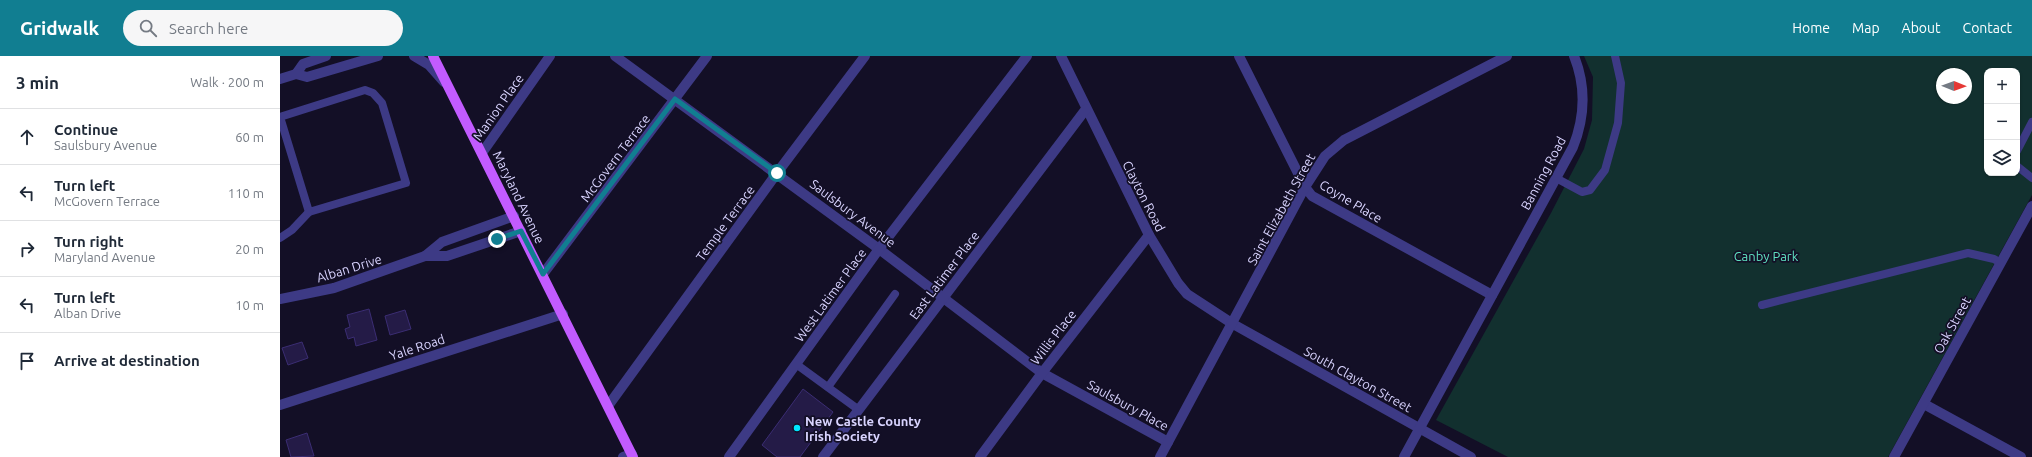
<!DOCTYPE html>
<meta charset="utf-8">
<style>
:root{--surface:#fff;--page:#f6f6f7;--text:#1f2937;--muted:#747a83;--line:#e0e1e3;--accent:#117e91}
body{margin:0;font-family:Ubuntu,sans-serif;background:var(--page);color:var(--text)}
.controls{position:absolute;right:12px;top:12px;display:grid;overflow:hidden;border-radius:8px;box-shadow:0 1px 3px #0004}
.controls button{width:36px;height:36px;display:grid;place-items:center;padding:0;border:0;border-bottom:1px solid var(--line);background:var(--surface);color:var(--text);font:20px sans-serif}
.compass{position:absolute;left:1656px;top:12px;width:36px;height:36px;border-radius:50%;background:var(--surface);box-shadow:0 1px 3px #0004;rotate:91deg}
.stop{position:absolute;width:12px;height:12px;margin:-9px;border:3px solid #117e91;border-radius:50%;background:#fff}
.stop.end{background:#117e91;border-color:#fff;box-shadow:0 1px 4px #0008}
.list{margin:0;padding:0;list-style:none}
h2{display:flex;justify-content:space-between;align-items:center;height:52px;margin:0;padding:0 16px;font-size:17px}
h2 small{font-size:13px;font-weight:400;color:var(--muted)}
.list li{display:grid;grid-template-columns:26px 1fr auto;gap:12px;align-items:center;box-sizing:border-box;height:56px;padding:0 16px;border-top:1px solid var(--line)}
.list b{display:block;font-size:15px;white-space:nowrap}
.list p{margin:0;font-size:13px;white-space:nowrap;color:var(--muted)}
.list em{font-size:13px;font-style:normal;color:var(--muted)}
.icon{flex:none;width:22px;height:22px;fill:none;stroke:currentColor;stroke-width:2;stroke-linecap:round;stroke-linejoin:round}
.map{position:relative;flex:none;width:1752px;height:401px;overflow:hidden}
header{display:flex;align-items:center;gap:24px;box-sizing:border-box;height:56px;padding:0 20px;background:var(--accent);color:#fff}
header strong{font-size:19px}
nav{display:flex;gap:22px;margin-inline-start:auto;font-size:14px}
.search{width:280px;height:36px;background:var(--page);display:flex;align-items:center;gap:10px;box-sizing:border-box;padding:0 14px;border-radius:22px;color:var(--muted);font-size:15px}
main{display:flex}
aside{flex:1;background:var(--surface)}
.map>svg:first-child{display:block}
.green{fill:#12302f;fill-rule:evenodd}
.building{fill:#241b47;stroke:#3b2d73}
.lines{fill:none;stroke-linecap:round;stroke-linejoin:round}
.service{stroke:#3d3a85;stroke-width:8}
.minor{stroke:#3d3a85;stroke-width:10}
.primary{stroke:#c25bff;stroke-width:10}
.route{stroke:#117e91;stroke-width:5}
.poi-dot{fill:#00e5ff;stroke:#130f26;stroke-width:1.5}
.labels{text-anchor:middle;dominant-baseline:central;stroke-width:3.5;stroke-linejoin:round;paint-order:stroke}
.street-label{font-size:13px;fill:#d9d4ff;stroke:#130f26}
.park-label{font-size:13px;fill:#5fe0c0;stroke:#130f26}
.poi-label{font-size:13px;font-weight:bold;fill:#d9d4ff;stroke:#130f26;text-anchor:start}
</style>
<header>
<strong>Gridwalk</strong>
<div class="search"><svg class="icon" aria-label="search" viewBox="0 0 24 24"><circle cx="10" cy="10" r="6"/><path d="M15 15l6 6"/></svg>Search here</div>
<nav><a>Home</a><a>Map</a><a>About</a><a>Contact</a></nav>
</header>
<main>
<aside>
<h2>3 min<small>Walk · 200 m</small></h2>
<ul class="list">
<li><svg class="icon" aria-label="ahead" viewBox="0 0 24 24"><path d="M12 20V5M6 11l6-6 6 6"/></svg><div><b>Continue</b><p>Saulsbury Avenue</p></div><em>60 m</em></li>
<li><svg class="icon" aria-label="left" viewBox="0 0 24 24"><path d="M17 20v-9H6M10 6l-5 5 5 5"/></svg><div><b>Turn left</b><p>McGovern Terrace</p></div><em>110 m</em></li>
<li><svg class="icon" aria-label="right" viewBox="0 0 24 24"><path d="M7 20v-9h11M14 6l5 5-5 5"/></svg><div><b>Turn right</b><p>Maryland Avenue</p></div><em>20 m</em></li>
<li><svg class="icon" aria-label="left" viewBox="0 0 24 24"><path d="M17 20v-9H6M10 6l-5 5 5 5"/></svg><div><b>Turn left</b><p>Alban Drive</p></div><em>10 m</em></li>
<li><svg class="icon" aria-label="arrive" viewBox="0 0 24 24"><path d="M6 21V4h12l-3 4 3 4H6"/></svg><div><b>Arrive at destination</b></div></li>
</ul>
</aside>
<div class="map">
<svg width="1752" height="401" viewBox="0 0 1752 401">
<rect width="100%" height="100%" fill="#130f26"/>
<path class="green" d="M1304,0H1752V139L1608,401H1228L1156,364L1271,157L1304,93L1312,64L1313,21ZM1707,15H1737V117H1707ZM1662,18H1686V42H1662Z"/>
<g class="building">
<polygon points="89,253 97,284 76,290 74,281 68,283 65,273 70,271 67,259"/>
<polygon points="125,254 131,273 110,279 105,260"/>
<polygon points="22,286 28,302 8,309 2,292"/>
<polygon points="523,333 553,356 520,401 497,401 482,389"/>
<polygon points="27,377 34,400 11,401 6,384"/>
</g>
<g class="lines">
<g class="service">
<polygon points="85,34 93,37 102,47 126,127 29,156 0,61"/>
<polyline points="1737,95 1752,66"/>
<polyline points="1737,110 1752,122"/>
<polyline points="1276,122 1302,136 1310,134 1325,114 1338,67 1341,27 1335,0"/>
<polyline points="0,182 12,174 29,156"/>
<polyline points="1482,249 1688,197 1714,203 1721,207"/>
<polyline points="516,308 579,354"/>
<polyline points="548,331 615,238"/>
</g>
<g class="minor">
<polyline points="134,0 149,9 164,26"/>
<polyline points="335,0 599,193 762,317 888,386"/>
<polyline points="781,0 869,179 898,227 907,238 953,268 1191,401"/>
<polyline points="959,0 1025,131 1032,140 1212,239"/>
<polyline points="16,18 23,8 46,0"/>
<polyline points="0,23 16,18 27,21 98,0"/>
<polyline points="202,97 270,0"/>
<polyline points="145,200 162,186 234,160"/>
<polyline points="263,218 427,0"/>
<polyline points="0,243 54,232 145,200 167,200 241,175"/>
<polyline points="1644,348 1741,401"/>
<polyline points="0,349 283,258"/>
<polyline points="328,350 497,117 585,0"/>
<polyline points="343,401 352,398"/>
<polyline points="449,401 599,193 747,0"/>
<polyline points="543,401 806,53"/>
<polyline points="700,401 762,317 869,179"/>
<polyline points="880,401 1025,131 1045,100 1064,84 1227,0"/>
<path d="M1124,401L1293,91C1305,61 1306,30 1294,0"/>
<polyline points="1614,401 1752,150"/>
</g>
<polyline class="primary" points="153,0 353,401"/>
</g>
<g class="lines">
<polyline class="route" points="217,183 241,175 263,218 395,43 497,117"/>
</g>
<circle class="poi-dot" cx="517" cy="372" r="4"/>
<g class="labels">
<g class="street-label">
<text transform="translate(218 51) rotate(-55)">Manion Place</text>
<text transform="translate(335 102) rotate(-53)">McGovern Terrace</text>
<text transform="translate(1263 117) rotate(-62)">Banning Road</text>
<text transform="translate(864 140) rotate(63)">Clayton Road</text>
<text transform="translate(239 141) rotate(64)">Maryland Avenue</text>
<text transform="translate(1071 145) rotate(31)">Coyne Place</text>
<text transform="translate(1001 153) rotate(-61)">Saint Elizabeth Street</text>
<text transform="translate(573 157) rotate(37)">Saulsbury Avenue</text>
<text transform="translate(445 167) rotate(-54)">Temple Terrace</text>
<text transform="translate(69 212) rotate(-17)">Alban Drive</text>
<text transform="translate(664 219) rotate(-53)">East Latimer Place</text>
<text transform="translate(550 239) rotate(-54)">West Latimer Place</text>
<text transform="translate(1672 269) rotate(-61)">Oak Street</text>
<text transform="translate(773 281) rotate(-52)">Willis Place</text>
<text transform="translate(137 291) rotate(-18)">Yale Road</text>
<text transform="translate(1078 323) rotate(29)">South Clayton Street</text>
<text transform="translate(848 349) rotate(29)">Saulsbury Place</text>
</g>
<g class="park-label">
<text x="1486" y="200">Canby Park</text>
</g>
<g class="poi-label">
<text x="525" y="365">New Castle County<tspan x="525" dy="15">Irish Society</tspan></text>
</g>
</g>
</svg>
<div class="controls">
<button>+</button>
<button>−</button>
<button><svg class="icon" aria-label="layers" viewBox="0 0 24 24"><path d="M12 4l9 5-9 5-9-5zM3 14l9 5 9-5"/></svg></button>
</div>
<svg class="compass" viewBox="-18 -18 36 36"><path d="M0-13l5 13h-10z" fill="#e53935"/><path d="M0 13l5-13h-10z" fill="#747a83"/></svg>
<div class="stop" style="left:497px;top:117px"></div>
<div class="stop end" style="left:217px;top:183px"></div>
</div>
</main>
